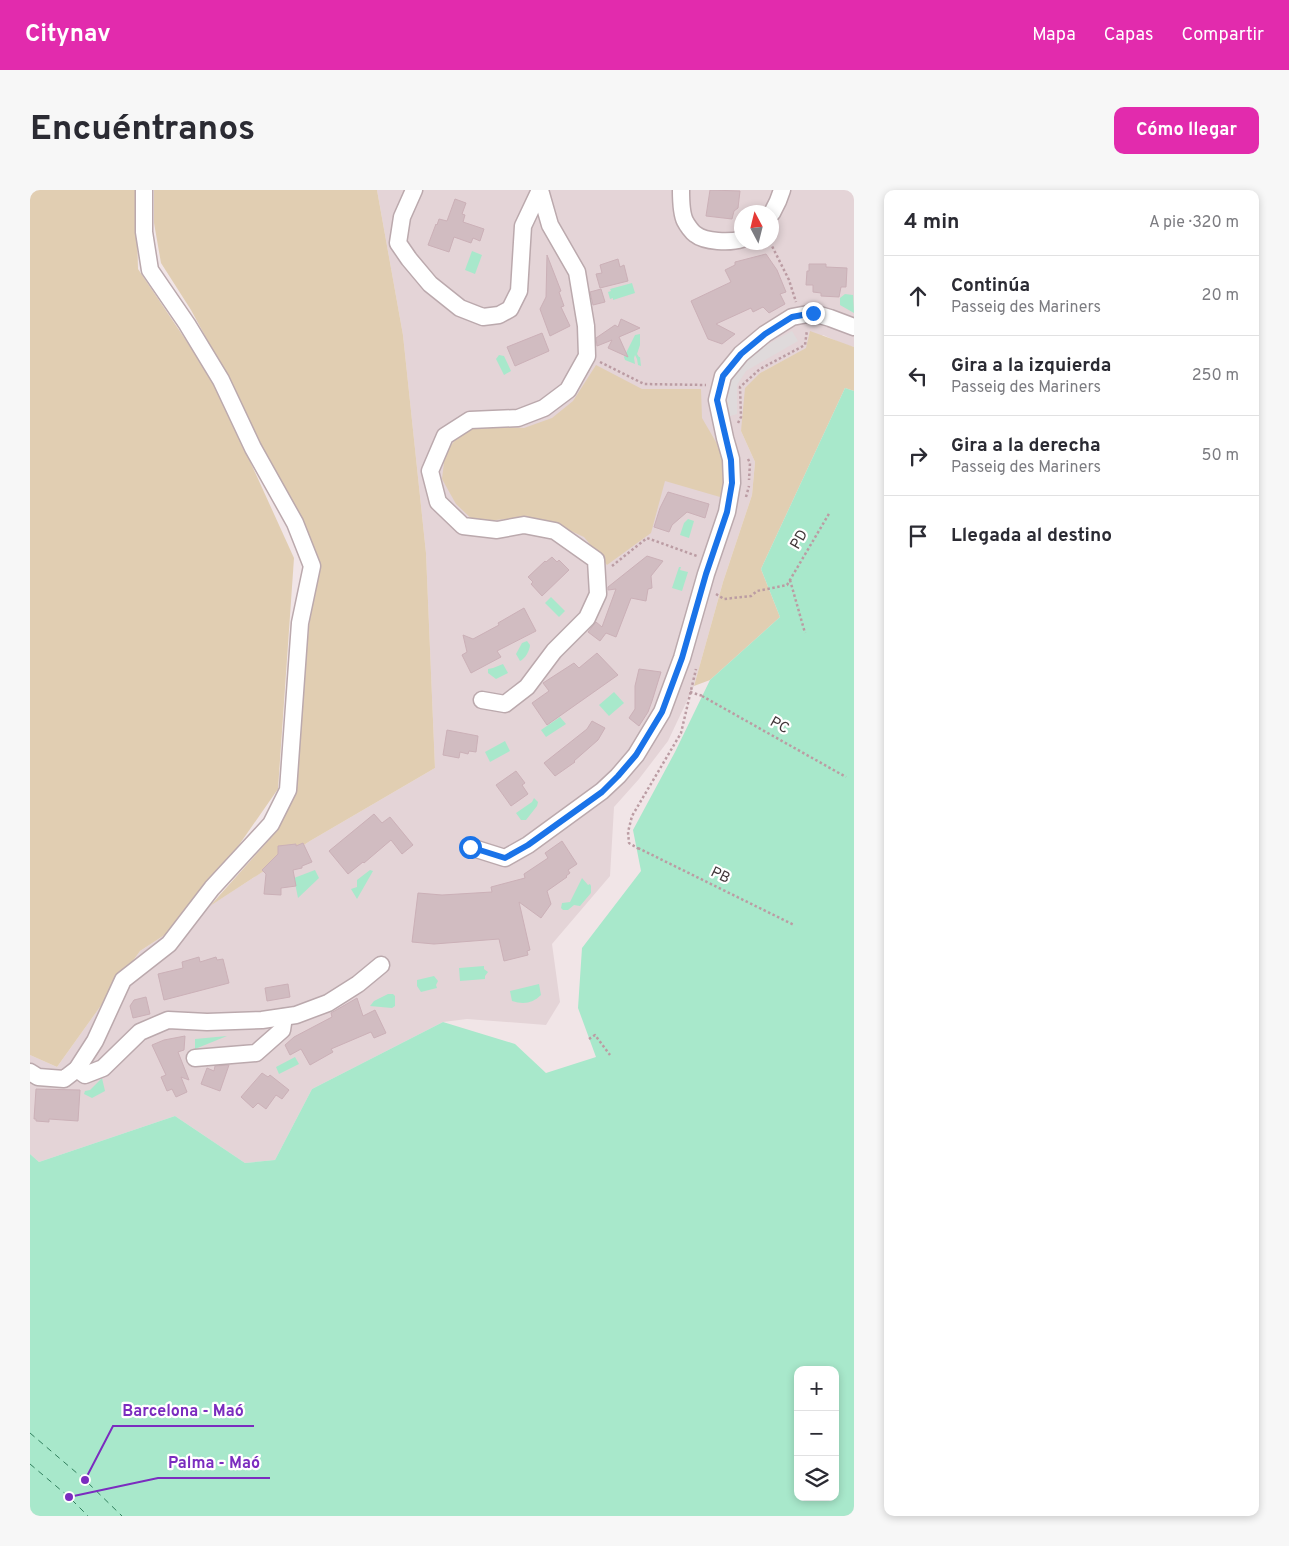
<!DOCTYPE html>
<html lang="es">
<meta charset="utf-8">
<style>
:root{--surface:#fff;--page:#f7f7f7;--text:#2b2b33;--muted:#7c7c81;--line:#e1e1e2;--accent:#e22bad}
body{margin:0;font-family:Overpass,sans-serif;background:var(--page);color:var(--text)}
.controls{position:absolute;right:15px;bottom:15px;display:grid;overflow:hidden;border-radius:10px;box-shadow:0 2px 8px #0003}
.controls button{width:45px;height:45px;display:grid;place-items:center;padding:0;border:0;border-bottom:1px solid var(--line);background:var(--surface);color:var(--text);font:25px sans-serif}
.compass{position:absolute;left:704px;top:15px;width:45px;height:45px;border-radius:50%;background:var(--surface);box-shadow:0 2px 8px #0003;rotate:353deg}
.stop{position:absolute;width:15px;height:15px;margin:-11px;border:4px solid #1a73e8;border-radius:50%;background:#fff}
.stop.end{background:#1a73e8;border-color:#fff;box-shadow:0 1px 5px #0008}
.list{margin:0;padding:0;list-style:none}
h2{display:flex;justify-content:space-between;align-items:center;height:65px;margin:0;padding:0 20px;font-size:21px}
h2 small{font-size:16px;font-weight:400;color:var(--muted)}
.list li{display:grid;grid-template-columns:32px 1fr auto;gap:15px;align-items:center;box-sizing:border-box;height:80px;padding:0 20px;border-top:1px solid var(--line)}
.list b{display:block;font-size:19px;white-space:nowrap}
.list p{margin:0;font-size:16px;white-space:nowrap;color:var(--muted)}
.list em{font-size:16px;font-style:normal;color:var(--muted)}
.icon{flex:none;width:28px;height:28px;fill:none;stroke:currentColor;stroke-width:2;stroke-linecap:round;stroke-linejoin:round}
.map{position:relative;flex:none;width:824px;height:1326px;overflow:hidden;border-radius:10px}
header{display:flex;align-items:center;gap:30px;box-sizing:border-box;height:70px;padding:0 25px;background:var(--accent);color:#fff}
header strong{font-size:24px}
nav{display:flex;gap:28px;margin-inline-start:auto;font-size:18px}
.intro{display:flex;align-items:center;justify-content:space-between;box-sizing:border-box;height:120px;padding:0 30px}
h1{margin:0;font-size:35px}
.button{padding:12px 22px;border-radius:10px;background:var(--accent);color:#fff;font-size:18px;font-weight:700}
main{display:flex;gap:30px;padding:0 30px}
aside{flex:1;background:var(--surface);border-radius:10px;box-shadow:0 2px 8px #0003}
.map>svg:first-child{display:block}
.residential{fill:#e4d4d7;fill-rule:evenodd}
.green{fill:#e1ceb2}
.parking{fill:#dfdadb}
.water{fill:#a8e8cb;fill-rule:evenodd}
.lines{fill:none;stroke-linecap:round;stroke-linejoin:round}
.ferry{stroke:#307e5c;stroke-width:1;stroke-dasharray:6 5;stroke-linecap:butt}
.building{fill:#d1bcc1;stroke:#cbb0b7}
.street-casing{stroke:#bba9ad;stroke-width:19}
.path{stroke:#bb9ca3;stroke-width:2.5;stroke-dasharray:2.5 2.5;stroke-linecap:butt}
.street{stroke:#fff;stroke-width:16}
.route{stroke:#1a73e8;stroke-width:6}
.labels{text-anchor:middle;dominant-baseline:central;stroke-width:4.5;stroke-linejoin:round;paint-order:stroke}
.street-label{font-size:15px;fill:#423639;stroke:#fff}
.leader{fill:none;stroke:#7b2cbf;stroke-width:2}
.callout-dot{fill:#7b2cbf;stroke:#fff;stroke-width:2}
.callout-label{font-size:16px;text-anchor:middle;font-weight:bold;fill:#7b2cbf;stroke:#fff;stroke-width:4.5;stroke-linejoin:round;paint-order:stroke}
</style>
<header>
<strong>Citynav</strong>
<nav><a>Mapa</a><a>Capas</a><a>Compartir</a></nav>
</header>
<div class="intro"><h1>Encuéntranos</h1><a class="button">Cómo llegar</a></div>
<main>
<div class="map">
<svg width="824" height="1326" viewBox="0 0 824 1326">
<rect width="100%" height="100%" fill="#f1e5e7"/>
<path class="residential" d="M347,0H824V157L813,154L793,145L777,158L730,183L711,241L725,272L722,305L693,392L664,496L638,551L609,589L584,617L580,686L522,754L530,812L516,835L437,829L413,832L282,899L245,970L215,973L145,926L9,972L0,964V865L27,877L110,761L280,651L405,578L396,363L373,145ZM712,22H742V52H712Z"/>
<g class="green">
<polygon points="0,0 106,0 108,79 184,192 264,368 248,599 156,731 110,761 27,877 0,865"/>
<polygon points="124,0 347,0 373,145 396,363 405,578 280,651 180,716 247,641 263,601 280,427 290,372 198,188 161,120 131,73 124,33"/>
<polygon points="780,141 824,157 824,201 815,198 731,379 750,427 680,490 664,496 693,392 722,305 725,272 711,241 715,198 730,183 776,158"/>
<polygon points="566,175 612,199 671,199 672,228 686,252 695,272 693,297 690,307 635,291 621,343 577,375 554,347 519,331 476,329 445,332 426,314 412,289 415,264 427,247 447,235 494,238 522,228 543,211"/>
</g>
<polygon class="parking" points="762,141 768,151 716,181 707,195 707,224 697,227 694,214 699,191 713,168"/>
<g class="water">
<polygon points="442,61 452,65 445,84 435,80"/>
<polygon points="602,93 605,103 583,110 583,108 580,109 578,102 581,101 580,99"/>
<polygon points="815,104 823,105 824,123 810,115 810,108"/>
<polygon points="610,144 610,155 607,164 609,167 610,167 611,176 608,175 607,169 605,165 604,168 605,174 595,170 594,167 605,145"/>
<polygon points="469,165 474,166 481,181 474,185 466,169"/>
<path d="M815,198L824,201V1326H0V964L9,972L145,926L215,973L245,970L282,899L413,832L485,854L516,883L566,867L548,818L552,758L611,681L603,640L645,562L680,490L750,427L731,379ZM768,1180H805V1307H768Z"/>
<polygon points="658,329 664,331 659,348 650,345 654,333"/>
<polygon points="649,377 651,377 650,380 658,382 652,401 642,398"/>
<polygon points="521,407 535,421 529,427 515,413"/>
<path d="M497,451L500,455C500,460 495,469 490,471L486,464L492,453Z"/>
<polygon points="473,474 478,483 466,489 458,483 458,479 463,478"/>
<polygon points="584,502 594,513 579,526 569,515"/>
<polygon points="530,527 536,534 516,547 511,540"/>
<polygon points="475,551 480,561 460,572 455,562"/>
<polygon points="504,608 508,612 507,616 496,630 491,630 486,623 502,612"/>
<polygon points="285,680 289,688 268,708 264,688"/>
<polygon points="340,680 343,681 327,709 321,699 327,697 327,690"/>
<polygon points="552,688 558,695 560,694 561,696 561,703 550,716 544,715 538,720 533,720 531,718 532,713 540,712"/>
<polygon points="454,776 454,779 458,782 455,786 455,789 430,791 429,778"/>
<polygon points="404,786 408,791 406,795 407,798 391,802 387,796 387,790"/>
<path d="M509,794L511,805C503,813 494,815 482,811L480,801Z"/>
<polygon points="358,804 363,804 365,806 365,816 362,818 340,816 344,811"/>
<polygon points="197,846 165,859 165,849"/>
<polygon points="265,867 269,874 249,884 246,877"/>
<polygon points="72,888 75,901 62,908 54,904 55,901 60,900"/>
</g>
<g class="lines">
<g class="ferry">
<polyline points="0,1243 55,1290 92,1326"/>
<polyline points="0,1274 39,1307 58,1326"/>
</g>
</g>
<g class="building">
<polygon points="680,0 710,1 708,18 704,21 702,29 676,26"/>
<polygon points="425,9 436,13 432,24 435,25 433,32 454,39 450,51 443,48 441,53 424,47 419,62 398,55 406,34 407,35 409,29 417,31"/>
<polygon points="736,64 747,80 756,102 750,104 755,114 739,123 733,117 723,122 721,118 686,134 705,144 692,154 678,149 661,111 701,92 695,80 705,75 705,72"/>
<polygon points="517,65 531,101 529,102 534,116 531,117 540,136 520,146 510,119 516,107"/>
<polygon points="588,69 590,77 594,75 598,91 570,98 566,84 572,83 570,75"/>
<polygon points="779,74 796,74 796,77 817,78 816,97 811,97 809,107 791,106 791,103 783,102 783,95 776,95 777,81 779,81"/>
<polygon points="571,99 575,112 563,115 560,102"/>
<polygon points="591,129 610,138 589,147 598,167 578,158 582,150 567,156 566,148 585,135 588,137"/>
<polygon points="512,143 519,161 485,176 477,157"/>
<polygon points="638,302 679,314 675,328 657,322 642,335 639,342 624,337 630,318"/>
<polygon points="617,366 633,371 621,386 622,398 618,399 616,411 601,408 586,447 576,443 570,451 558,442 566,432 572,437 586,399 578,400 578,397"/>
<polygon points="522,367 527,372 529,370 539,380 512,406 501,394 503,392 498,387 515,371 516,372"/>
<polygon points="494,418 506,441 467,461 471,467 441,483 432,465 437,462 433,445 443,449 469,435 468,433"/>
<polygon points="567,463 588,485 517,535 502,513 519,501 513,493 544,473 549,478"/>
<polygon points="609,479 631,482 622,511 618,522 609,536 599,528 605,519 605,496"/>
<polygon points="562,531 575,538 568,550 544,571 545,572 525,586 514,573 557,539"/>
<polygon points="417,540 448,546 446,562 439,561 438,564 430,562 429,568 413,565"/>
<polygon points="486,581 495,593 492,595 498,604 481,616 466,595"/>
<polygon points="344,624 352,633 360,627 383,655 372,664 361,650 334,673 333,672 318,684 299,661"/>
<polygon points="532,651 547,674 538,680 540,683 536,686 537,687 517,701 521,714 511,728 489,712 500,760 497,761 498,765 474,771 469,749 404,754 382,752 388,703 412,705 462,702 461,697 495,688 494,684 518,668 515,663"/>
<polygon points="273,653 282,672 272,676 272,678 263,680 266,696 251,698 251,705 234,704 236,684 232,680 248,664 248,656 266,654 266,656"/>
<polygon points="169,767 170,772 186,767 187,770 193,769 199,793 134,810 128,784 153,778 152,772"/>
<polygon points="258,794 260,807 237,811 235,798"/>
<polygon points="116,807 120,824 103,828 100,816 104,810"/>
<polygon points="327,808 333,826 345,820 356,843 344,848 341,842 301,859 303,862 280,875 271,859 260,865 255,855 264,847 302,827 301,823"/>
<polygon points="155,846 154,860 148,862 159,890 151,887 157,902 146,907 142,899 137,901 131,887 136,885 122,855 134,850"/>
<polygon points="199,875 190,901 171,894 177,878 184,881 185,876"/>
<polygon points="232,883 238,887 240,885 259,900 252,909 246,905 236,919 228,913 223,918 211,907"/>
<polygon points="6,899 50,900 48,931 19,929 19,932 6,931 6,929 4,929"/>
</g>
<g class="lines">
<defs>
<g id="street">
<polyline points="384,0 372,27 368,53 379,69 400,94 430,118 453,127 469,125 480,119 489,101 493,36 510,0"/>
<path d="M651,0C651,9 651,23 655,31C657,35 662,42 665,44C675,52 700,53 712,49"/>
<polyline points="742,23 748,11 752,0"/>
<polyline points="452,510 475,514 497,497 524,461 557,428 568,404 566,370 525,341 494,335 467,340 433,336 408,312 400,281 415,246 440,230 488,228 514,218 538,200 557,166 556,136 547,82 520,35 510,0"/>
<polyline points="440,657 475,668 498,655 572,601 588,586 606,565 632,522 652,468 676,384 697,322 702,293 701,269 695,248 687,210 693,186 711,164 735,144 762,127 783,123 800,128 824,137"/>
<polyline points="165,868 226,863 252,840 254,827"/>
<polyline points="47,879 55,885 73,878 110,842 138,830 177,832 232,830 266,825 298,813 328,794 351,775"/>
<polyline points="0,882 8,887 34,889 47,879 65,851 93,790 139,754 182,698 241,634 258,600 270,433 282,376 265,333 223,258 191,190 157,134 120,80 114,42 114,0"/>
</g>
</defs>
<use href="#street" class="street-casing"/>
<g class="path">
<polyline points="740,52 759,90 766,112"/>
<polyline points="570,172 614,194 676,195"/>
<polyline points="708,233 711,227 710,197 730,179 775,155 777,140"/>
<polyline points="718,269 720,273 719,290"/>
<polyline points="716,307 719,296"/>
<polyline points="582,376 617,348 667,366"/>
<polyline points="760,390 775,443"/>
<polyline points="686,404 694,409 721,406 727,401 757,395 800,322"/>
<polyline points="660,502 673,506"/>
<polyline points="672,506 816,587"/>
<polyline points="608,658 764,735"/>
<polyline points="609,659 599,653 598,642 602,626 651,543 666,479"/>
<polyline points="559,849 565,845 580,865"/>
</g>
<use href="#street" class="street"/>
</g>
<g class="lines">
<polyline class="route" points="440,657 475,668 498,655 572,602 588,586 606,565 632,522 652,468 676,384 697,322 702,293 701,270 687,210 693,186 711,164 735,144 762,127 783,123"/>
</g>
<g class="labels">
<g class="street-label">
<text transform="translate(770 350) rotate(-60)">PD</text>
<text transform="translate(749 536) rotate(29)">PC</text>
<text transform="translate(690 686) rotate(26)">PB</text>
</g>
</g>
<path class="leader" d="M55 1290L83 1236H224M39 1307L128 1288H240"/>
<g class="callout-dot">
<circle cx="55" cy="1290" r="5"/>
<circle cx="39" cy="1307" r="5"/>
</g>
<g class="callout-label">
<text x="153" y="1226">Barcelona - Maó</text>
<text x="184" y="1278">Palma - Maó</text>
</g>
</svg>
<div class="controls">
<button>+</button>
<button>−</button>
<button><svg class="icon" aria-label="layers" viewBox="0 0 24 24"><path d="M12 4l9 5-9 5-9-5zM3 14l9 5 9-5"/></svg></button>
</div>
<svg class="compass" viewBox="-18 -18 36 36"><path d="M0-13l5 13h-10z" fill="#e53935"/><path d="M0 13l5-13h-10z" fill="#7c7c81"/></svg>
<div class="stop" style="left:440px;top:657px"></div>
<div class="stop end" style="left:783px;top:123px"></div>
</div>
<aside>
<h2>4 min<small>A pie · 320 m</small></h2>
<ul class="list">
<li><svg class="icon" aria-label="ahead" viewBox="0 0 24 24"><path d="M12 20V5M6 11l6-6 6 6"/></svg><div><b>Continúa</b><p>Passeig des Mariners</p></div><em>20 m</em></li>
<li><svg class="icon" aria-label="left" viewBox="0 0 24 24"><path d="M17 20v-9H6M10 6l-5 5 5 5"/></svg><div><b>Gira a la izquierda</b><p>Passeig des Mariners</p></div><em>250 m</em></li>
<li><svg class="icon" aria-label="right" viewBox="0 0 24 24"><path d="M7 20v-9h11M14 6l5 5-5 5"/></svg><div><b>Gira a la derecha</b><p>Passeig des Mariners</p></div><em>50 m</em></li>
<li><svg class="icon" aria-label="arrive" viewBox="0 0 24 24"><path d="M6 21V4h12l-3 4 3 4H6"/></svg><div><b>Llegada al destino</b></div></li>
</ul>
</aside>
</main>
